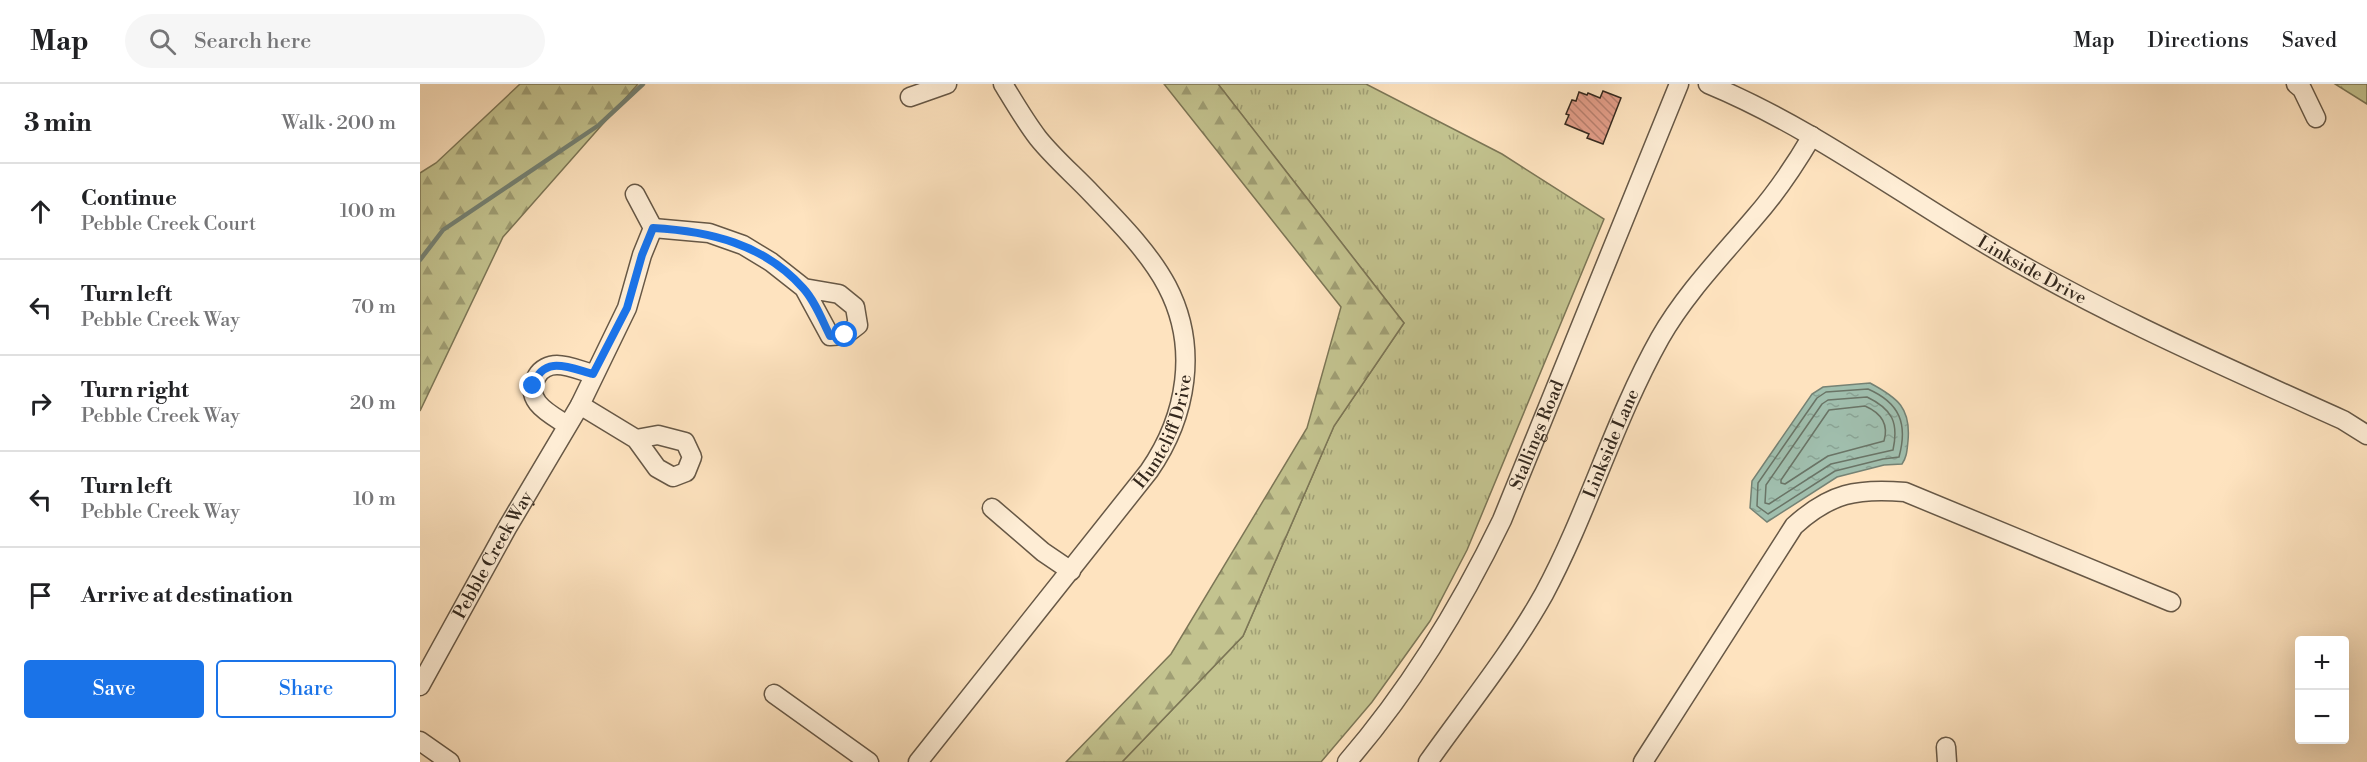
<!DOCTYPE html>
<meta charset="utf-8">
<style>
:root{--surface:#fff;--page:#f6f6f6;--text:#202124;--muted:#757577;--line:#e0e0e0;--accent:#1a73e8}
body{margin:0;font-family:"Libre Bodoni",serif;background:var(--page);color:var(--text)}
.controls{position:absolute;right:18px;bottom:18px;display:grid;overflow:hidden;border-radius:6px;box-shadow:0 6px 24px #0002}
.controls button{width:54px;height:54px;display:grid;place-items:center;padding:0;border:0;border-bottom:2px solid var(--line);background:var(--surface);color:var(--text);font:30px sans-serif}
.stop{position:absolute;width:18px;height:18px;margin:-14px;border:4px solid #1a73e8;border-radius:50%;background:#fff}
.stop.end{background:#1a73e8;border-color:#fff;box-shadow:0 2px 6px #0008}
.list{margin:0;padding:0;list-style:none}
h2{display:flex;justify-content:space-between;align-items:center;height:78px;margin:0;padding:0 24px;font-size:26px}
h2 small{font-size:20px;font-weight:400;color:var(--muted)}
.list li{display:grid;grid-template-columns:39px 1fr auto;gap:18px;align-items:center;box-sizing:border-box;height:96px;padding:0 24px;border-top:2px solid var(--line)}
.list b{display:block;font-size:22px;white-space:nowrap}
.list p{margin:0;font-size:20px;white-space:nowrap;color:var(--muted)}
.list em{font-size:20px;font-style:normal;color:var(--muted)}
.actions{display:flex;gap:12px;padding:18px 24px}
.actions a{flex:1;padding:14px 0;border:2px solid var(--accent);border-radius:6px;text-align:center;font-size:21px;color:var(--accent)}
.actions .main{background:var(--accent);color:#fff}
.icon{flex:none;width:33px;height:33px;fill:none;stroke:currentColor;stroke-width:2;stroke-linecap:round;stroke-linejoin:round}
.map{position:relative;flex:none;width:1947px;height:678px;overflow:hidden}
header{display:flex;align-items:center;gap:36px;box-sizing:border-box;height:84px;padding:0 30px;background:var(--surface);border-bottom:2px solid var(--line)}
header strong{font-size:28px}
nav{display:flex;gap:33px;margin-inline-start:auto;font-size:21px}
.search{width:420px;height:54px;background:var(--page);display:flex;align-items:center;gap:15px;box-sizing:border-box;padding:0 21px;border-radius:33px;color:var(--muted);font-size:22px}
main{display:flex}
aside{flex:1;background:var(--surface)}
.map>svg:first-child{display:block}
.grass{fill:url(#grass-tufts);stroke:#7c7656;stroke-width:1.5}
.forest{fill:url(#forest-firs);stroke:#7c7656;stroke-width:1.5}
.water{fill:url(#water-ripples);stroke:#758274;stroke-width:1.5}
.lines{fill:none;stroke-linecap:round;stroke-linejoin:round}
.shore{stroke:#6a7466;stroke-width:1.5}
.stream{stroke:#758274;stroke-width:4.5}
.building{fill:url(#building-back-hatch);stroke:#35291e;stroke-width:1.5}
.minor-casing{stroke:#675846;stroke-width:21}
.minor{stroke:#feedd5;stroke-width:18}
.route{stroke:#1a73e8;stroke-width:8}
.labels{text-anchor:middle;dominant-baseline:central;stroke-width:5;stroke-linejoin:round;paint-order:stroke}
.street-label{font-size:18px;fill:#35291e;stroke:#feedd5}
</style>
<header>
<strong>Map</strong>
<div class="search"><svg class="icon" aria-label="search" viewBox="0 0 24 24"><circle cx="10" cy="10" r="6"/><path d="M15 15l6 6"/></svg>Search here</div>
<nav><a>Map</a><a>Directions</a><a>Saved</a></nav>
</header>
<main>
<aside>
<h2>3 min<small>Walk · 200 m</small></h2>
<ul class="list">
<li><svg class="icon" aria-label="ahead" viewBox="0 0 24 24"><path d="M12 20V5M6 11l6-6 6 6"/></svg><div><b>Continue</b><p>Pebble Creek Court</p></div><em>100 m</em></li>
<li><svg class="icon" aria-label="left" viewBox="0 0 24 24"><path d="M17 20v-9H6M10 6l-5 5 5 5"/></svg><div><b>Turn left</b><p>Pebble Creek Way</p></div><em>70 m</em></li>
<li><svg class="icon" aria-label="right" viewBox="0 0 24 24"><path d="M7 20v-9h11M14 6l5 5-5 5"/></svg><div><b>Turn right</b><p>Pebble Creek Way</p></div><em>20 m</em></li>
<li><svg class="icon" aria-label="left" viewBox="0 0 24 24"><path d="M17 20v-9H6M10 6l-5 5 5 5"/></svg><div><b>Turn left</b><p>Pebble Creek Way</p></div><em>10 m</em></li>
<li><svg class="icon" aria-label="arrive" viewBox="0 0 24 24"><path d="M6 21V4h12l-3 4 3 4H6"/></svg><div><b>Arrive at destination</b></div></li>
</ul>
<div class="actions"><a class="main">Save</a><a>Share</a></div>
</aside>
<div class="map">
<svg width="1947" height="678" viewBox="0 0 1947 678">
<defs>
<pattern id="grass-tufts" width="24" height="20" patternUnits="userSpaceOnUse" patternTransform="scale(1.5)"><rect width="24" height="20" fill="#c3c38f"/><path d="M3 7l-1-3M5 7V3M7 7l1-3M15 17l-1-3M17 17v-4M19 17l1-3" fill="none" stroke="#9f9e74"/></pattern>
<pattern id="forest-firs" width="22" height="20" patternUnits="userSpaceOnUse" patternTransform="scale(1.5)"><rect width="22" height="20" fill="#c3c38f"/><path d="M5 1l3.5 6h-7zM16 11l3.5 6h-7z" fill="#9f9e74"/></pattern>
<pattern id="water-ripples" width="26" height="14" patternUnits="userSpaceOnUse" patternTransform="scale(1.5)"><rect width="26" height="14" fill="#a0bead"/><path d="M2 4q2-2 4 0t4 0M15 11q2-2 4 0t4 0" fill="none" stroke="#8aa394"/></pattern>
<pattern id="building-back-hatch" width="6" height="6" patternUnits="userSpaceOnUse" patternTransform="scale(1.5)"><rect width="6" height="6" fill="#e19c87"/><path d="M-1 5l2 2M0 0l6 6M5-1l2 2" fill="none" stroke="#b77f6e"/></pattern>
</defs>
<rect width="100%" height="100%" fill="#fee3bf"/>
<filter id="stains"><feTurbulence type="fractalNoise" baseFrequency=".00333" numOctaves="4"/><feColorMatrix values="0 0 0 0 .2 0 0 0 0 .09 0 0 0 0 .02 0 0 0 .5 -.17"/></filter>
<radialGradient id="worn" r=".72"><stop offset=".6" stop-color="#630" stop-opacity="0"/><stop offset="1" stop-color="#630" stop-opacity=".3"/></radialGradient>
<polygon class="grass" points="798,0 946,0 1082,70 1184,135 1047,466 1010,537 952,618 901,678 702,678 823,552 914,342 984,239"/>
<g class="forest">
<polygon points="100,0 218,0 83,153 0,327 0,89 16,79"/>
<polygon points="744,0 798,0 984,239 914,342 823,552 702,678 646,678 751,570 887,344 921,223"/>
<polygon points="1915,0 1947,0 1947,20"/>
</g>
<path class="water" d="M1450,299C1478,314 1491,324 1488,357C1487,366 1487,373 1482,380L1464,381L1417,393L1347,438L1330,424L1332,397L1392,310L1403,303Z"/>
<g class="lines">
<g class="shore">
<path d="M1448,305C1480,319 1488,340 1479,373L1463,375L1415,387L1348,430L1337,422L1338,399L1397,314L1406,308Z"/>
<path d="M1447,313C1472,325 1479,338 1473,366L1411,380L1349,420L1345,419L1346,401L1402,320L1408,316Z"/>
<path d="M1445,322C1461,329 1469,340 1464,357L1408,372L1365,400L1361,399V396L1409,326Z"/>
</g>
<polyline class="stream" points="0,176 23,146 179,41 223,0"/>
</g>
<polygon class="building" points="1183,7 1201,14 1183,60 1167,54 1169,50 1145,40 1149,31 1146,30 1152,16 1156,17 1159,8 1167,11 1168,9 1180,14"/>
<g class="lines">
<defs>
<g id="minor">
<path id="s1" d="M1288,0C1387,41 1473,105 1564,159C1679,228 1801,281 1923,336L1947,351"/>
<polyline points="1876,0 1882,5 1896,34"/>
<polyline points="490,13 527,0"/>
<polyline points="233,144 289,149 323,161 351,178 384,204 410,252 425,251 438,241 435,223 419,210 384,204"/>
<polyline points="160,321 216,355 237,384 253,393 266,388 272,373 265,358 238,351 216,355"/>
<path d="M147,341C130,330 102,317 117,292C121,285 129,281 137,281C148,281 162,287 173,290"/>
<polyline points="572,424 623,468 651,487"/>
<path id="s2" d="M0,602L87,444L160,321L207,224L222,171L233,144L215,110"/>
<polyline points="354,610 449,678"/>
<polyline points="0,657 30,678"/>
<polyline points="1526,663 1527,678"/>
<path id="s3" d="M498,678L729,387C767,332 779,263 747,202C729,168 698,137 672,110C654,91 634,74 618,54C605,37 594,18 583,0"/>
<path id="s4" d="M927,678C990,605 1040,523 1082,436L1259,0"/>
<path id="s5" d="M1008,678C1047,623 1091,569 1124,510C1168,428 1194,336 1240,254C1265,210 1302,172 1335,133C1357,108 1375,81 1392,52"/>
<path d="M1223,678L1374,442C1410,409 1437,404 1485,408L1751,518"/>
</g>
</defs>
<use href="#minor" class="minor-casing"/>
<use href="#minor" class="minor"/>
</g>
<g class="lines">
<path class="route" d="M113,302C123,270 150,284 173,290L207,224L222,171L233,144C289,147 344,160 383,204C395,217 402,236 410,252L425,251"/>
</g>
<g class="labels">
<g class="street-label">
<text stroke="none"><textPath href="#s1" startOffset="374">Linkside Drive</textPath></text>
<text stroke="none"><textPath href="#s3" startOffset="414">Huntcliff Drive</textPath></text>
<text stroke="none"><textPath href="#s4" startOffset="380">Stallings Road</textPath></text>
<text stroke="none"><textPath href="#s5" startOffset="369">Linkside Lane</textPath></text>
<text stroke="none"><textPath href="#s2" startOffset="150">Pebble Creek Way</textPath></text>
</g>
</g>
<rect width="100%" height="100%" filter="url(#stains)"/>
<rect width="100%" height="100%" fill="url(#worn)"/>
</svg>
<div class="controls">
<button>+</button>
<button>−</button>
</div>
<div class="stop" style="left:425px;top:251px"></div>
<div class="stop end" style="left:113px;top:302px"></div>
</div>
</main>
